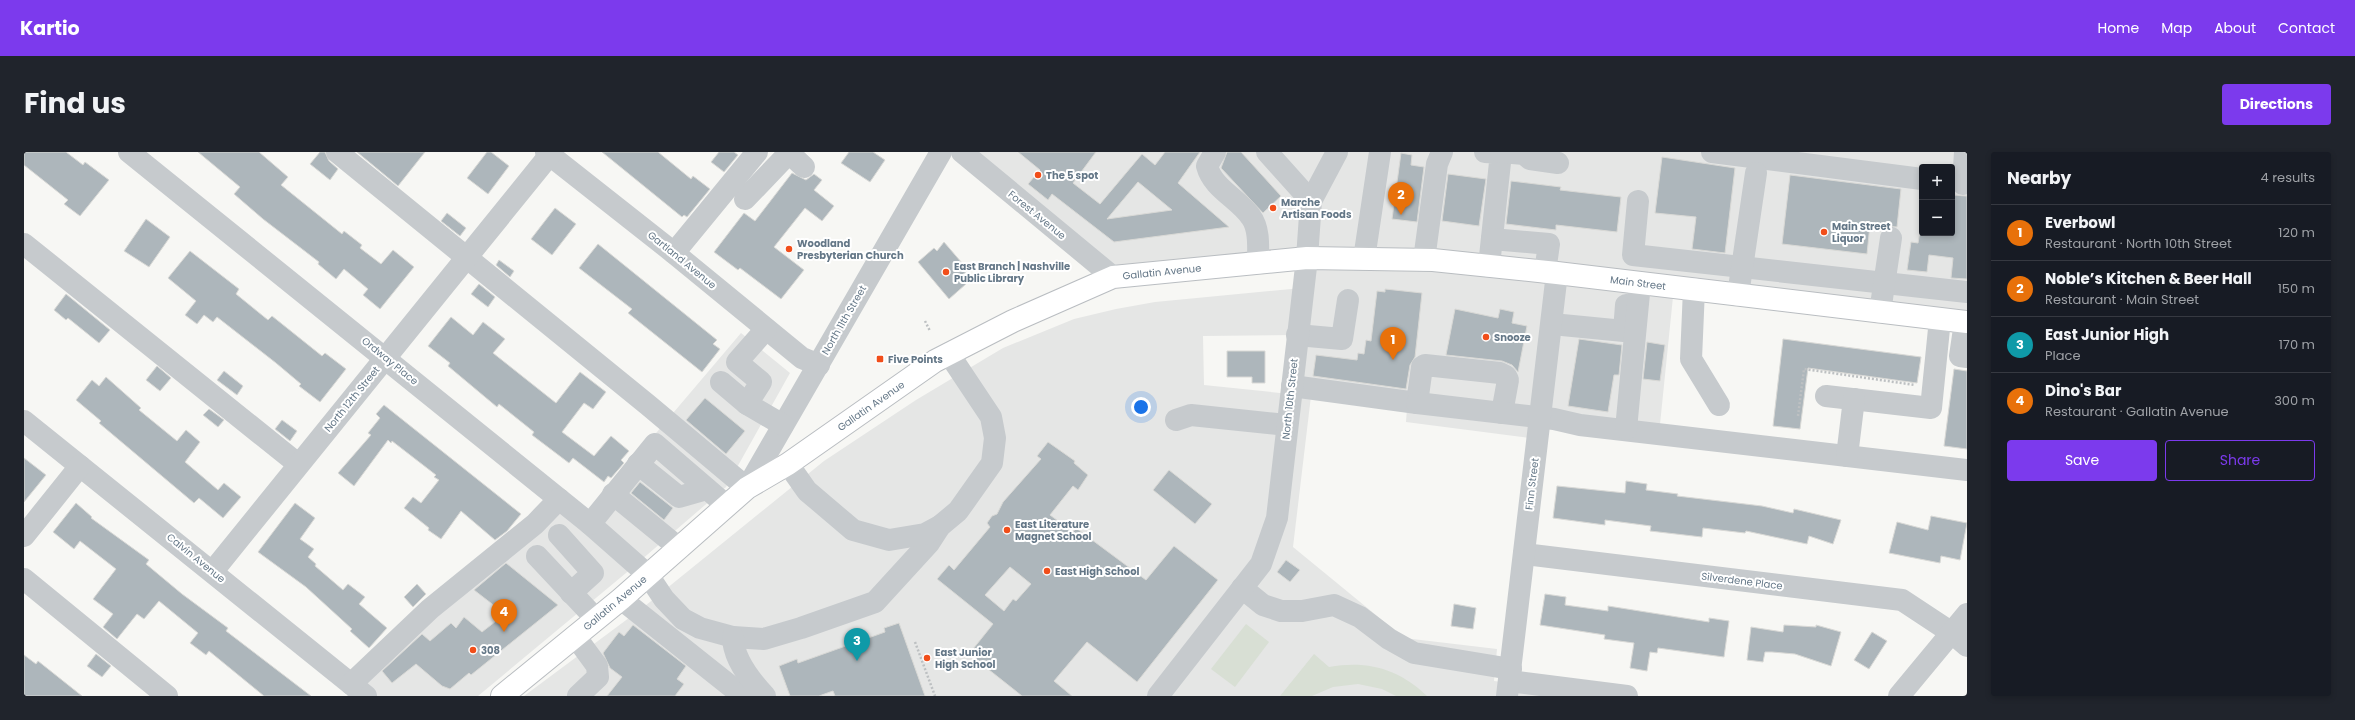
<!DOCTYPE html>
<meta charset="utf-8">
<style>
:root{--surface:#171b24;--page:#20242c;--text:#f1f3f6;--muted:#9ea1a6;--line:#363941;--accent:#7c3aed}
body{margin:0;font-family:Poppins,sans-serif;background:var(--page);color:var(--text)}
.controls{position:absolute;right:12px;top:12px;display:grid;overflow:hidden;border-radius:4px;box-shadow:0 2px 6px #0003}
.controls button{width:36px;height:36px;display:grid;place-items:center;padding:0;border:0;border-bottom:1px solid var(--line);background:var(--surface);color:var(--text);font:20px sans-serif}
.you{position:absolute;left:1117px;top:255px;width:14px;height:14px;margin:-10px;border:3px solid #fff;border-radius:50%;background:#1a73e8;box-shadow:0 0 0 6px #1a73e833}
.badge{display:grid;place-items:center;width:26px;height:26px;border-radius:50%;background:var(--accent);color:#fff;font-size:13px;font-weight:700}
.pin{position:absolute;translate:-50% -33px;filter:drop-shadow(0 1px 2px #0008)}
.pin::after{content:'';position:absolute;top:21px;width:14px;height:12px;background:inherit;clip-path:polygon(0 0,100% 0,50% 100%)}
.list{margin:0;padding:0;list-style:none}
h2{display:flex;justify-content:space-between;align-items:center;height:52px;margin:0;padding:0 16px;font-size:17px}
h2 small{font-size:13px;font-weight:400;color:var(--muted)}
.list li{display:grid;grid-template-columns:26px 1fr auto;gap:12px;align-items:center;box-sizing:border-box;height:56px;padding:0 16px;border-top:1px solid var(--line)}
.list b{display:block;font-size:15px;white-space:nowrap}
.list p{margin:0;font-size:13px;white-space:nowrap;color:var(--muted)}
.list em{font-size:13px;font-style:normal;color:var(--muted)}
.actions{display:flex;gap:8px;padding:12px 16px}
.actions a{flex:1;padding:9px 0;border:1px solid var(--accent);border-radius:4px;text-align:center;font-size:14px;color:var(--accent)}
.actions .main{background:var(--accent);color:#fff}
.map{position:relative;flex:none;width:1943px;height:544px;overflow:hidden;border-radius:4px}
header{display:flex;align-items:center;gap:24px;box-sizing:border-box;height:56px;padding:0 20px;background:var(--accent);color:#fff}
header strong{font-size:19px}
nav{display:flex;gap:22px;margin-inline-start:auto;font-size:14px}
.intro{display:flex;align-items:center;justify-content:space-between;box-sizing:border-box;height:96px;padding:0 24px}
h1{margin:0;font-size:28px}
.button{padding:10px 18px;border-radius:4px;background:var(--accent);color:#fff;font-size:14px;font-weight:700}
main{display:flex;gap:24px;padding:0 24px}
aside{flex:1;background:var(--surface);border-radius:4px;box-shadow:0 2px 6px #0003}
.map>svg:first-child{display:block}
.built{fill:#e5e6e5;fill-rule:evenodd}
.green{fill:#d8dfd4}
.building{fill:#adb6bb;stroke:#d9d9d6;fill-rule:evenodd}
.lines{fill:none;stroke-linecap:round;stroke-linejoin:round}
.major-casing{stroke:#b9bdc1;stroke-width:24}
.path{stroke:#bdc0c2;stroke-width:2.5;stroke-dasharray:2 2;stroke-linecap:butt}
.minor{stroke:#c6cacd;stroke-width:22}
.major{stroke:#fff;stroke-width:22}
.poi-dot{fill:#f14e1a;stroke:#fff;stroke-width:1.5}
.labels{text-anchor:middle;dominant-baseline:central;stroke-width:4;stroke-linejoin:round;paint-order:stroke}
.poi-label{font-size:10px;font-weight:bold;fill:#647787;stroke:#fff;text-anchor:start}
.street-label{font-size:10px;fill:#647787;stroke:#fff}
</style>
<header>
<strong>Kartio</strong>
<nav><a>Home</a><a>Map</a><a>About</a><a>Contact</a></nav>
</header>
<div class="intro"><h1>Find us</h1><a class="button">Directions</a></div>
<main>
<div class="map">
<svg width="1943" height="544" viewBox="0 0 1943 544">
<rect width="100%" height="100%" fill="#f7f7f4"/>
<g class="built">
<path d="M938,0H1943V170L1650,135L1635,282L1530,267L1513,287L1382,270L1383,256L1287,244L1269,395L1380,486L1473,497L1470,529L1594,544H500L621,454L800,309L892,248L979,196L1050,167L1092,157L1131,150L1278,136L1283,106L1089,125ZM1898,15H1928V81H1898ZM1273,183L1268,234L1285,244L1180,233L1179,184Z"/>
<polygon points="717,181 766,221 702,335 602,421 454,544 323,544 327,532 535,347 560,366"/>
</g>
<g class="green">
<polygon points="1222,472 1245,490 1211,535 1187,517"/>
<path d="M1290,502L1305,515C1344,508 1375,517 1403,544H1372L1358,537L1334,532L1309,535L1288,544H1256Z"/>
</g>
<g class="building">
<polygon points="0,0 42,0 59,13 61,10 85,28 56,64 40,52 44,48 0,13"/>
<polygon points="174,0 235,0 264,25 257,33 318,82 320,79 338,93 336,96 357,112 369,98 390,115 356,157 339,143 344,137 320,117 312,127 294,112 295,110 239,67 210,42 216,35"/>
<polygon points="296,0 301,0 305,9 314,17 306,28 286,12"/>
<polygon points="333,0 401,0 374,34"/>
<polygon points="463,0 467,0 485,14 464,42 443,26"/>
<polygon points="578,0 634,0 667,27 669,24 686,37 663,65 660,63 658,65"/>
<polygon points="695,0 710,0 714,3 700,20 687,10"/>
<polygon points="825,0 849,0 861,8 846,30 817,11"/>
<path d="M994,0H1072L1049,31L1076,52L1118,2L1131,13L1141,0H1176L1154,31L1205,75L1090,90L1028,42L1024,48L1004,32L1016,18ZM1114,30L1148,58L1083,67Z"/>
<polygon points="1203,0 1217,0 1257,44 1239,61 1197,16"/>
<polygon points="1377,1 1388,3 1387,13 1400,15 1393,70 1368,67"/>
<polygon points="1638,5 1711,16 1701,101 1668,97 1672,65 1631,61"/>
<polygon points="768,21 782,28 790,22 798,28 790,38 810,54 798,69 781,56 750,95 780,118 757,147 716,116 714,118 690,100 720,61 731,69"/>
<polygon points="1424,22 1462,27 1455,74 1418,69"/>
<polygon points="1766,23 1877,37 1873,75 1846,73 1843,102 1758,92"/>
<polygon points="1487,29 1537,35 1536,38 1597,45 1593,80 1532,73 1532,78 1482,72"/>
<polygon points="1928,43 1943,44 1943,127 1927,126 1929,106 1905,103 1903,120 1883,118 1887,90 1894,91 1896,79 1928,81"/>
<polygon points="531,56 552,72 528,103 507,87"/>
<polygon points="423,61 442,76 436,84 417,69"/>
<polygon points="122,67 146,85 125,115 100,99"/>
<polygon points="920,90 944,118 936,125 942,132 925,147 894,110 910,96 913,99"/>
<polygon points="574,92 693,188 689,192 696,197 678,220 604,161 608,157 555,116"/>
<polygon points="166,99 215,137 212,142 244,168 248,164 298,204 301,201 322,217 296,250 275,234 277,232 252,211 193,165 189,170 180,163 173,172 161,163 172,149 144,126"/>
<polygon points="475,108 490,119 486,125 472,113"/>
<polygon points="455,132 471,145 464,155 447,142"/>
<polygon points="1361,137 1398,141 1391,205 1386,213 1382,237 1289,224 1292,203 1333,208 1334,201 1340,202 1342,188 1347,189 1353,139 1361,140"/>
<polygon points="42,142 86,178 75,191 44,166 42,168 30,158"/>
<polygon points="1431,157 1474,166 1476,157 1490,160 1488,171 1503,174 1494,220 1488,213 1478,209 1422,203"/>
<polygon points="427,165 449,183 459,170 481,187 469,201 532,251 556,220 582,240 569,257 560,251 538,280 570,304 587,284 605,299 597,308 600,311 587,326 584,324 580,330 549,306 545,311 508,283 510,280 475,252 473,255 424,214 426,211 404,194"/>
<polygon points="1555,187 1598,193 1595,223 1590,223 1584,260 1544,254"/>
<polygon points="1759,187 1897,205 1893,231 1784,216 1776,277 1749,274"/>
<polygon points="1623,190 1641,193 1636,229 1619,227"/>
<polygon points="1203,199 1241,199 1241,231 1228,231 1228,225 1203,225"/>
<polygon points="133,214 147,226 136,239 122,228"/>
<polygon points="1930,217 1943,219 1943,297 1920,294"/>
<polygon points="200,219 219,234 213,243 193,228"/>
<polygon points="82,225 117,256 115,258 153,289 162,278 176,290 161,310 194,338 200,331 217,345 199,366 175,346 170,351 75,271 77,269 52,248 68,228 75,234"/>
<polygon points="681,246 721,279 702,302 662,268"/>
<polygon points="360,253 497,362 483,379 471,388 437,359 417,387 404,378 405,376 380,356 389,345 397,351 415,328 410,325 412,323 368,289 367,291 364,288 330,334 314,321 347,283 344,281 356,266 352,262"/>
<polygon points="185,257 200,268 194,275 179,263"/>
<polygon points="258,268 273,279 266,289 251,277"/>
<path d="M1024,290L1051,309L1050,311L1064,323L1054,338L1049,334L1026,363L1049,380L1052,376L1122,428L1150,394L1194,428L1113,530L1063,490L1030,529L1048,544H998L945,502L969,472L913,427L925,413L930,418L966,375L963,371L968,364L973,362L979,350L1017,307L1013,304ZM986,415L1007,432L992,449L989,447L980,459L961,443Z"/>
<polygon points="0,306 22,323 0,350"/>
<polygon points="1145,318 1188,352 1171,372 1129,338"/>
<polygon points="1602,329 1623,332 1622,338 1654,342 1653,344 1738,354 1769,361 1770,357 1817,368 1809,392 1785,384 1783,392 1722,379 1721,381 1679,376 1678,385 1626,379 1627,374 1581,368 1581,373 1529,366 1533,334 1601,341"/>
<polygon points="616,330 649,356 640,368 607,341"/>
<polygon points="52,351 68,365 67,366 125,408 122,412 158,442 204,476 202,479 287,544 240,544 185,499 182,503 166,491 174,481 135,449 120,467 113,462 93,487 79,475 89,462 69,447 92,417 56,389 50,397 29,380"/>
<polygon points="271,351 291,366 276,387 290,397 284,405 292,412 291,414 319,438 324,432 341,445 335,452 363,476 345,496 326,479 328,477 282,435 234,400"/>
<polygon points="1907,364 1943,371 1936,408 1917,404 1916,411 1865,401 1873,370 1904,378"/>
<polygon points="1262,408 1276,418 1266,430 1253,420"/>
<polygon points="482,411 534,453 447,523 445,521 426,537 418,534 392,512 368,531 358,519 398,482 406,489 427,471 432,476 440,465 458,480 481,462 450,438"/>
<polygon points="393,432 402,442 389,455 380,445"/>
<polygon points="1521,442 1542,445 1541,453 1584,459 1584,454 1685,470 1685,466 1705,469 1700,505 1634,496 1633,501 1626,500 1623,519 1606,516 1610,491 1580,487 1581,483 1516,473"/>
<polygon points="1430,452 1452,456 1449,477 1427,474"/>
<polygon points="875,471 901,544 811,544 809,539 795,544 766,544 755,514 773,507 774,511 861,480 860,476"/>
<polygon points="609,473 662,514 653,527 660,532 651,544 583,544 598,525 586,516 579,501 595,480 600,484"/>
<polygon points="1760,473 1792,475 1792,473 1817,480 1807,514 1771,502 1748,500 1741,500 1739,510 1723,508 1727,475 1759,480"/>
<polygon points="1848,480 1863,489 1845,517 1830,508"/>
<polygon points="72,502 87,514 78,525 63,514"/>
<polygon points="0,503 12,512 14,509 58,544 0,544"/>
</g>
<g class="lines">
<defs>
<polyline id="major" points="478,544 597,447 723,336 764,312 911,209 989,169 1089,125 1283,106 1409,108 1533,121 1943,170"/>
</defs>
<use href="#major" class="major-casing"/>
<g class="path">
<polyline points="901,169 906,179"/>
<polyline points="1774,264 1780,217 1891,233"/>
<polyline points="891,490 911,544"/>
</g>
<g class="minor">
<polyline points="105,0 566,372 624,423 640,447 659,467 676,476 709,485 740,487 777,476 851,450 905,391 916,374 934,359 968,311 971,286 967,265 925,202"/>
<polyline points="313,0 624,253 723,336 917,0"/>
<polyline points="522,0 650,101 778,206 795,213"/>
<polyline points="764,0 780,15"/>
<polyline points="938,0 1089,125"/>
<path d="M1191,0L1183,14C1189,37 1214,46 1227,65C1236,77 1234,97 1234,111"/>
<polyline points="1243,0 1287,49"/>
<polyline points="1461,0 1477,1 1465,114"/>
<polyline points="1477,0 1500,2 1506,7 1534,11"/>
<polyline points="1688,0 1898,27"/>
<polyline points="1939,32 1941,0"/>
<polyline points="721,47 766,0"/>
<polyline points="1614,49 1609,103 1943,140"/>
<polyline points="1468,87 1525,92 1521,120"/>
<polyline points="0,92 274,312"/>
<polyline points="650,101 733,0"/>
<polyline points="1340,107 1356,0"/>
<polyline points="1400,108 1413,12 1418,0"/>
<polyline points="1670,137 1667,207 1695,253"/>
<polyline points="1714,143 1732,21"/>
<polyline points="1856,160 1867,86"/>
<polyline points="1941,170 1936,204 1943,205"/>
<polyline points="1528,172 1600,179 1602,153"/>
<polyline points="742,177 713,210 737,230 723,252 759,273"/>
<polyline points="1273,183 1318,187 1324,148"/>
<polyline points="697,230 723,252"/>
<polyline points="1268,234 1393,251 1398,215 1401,213 1476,221 1482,224 1484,228 1478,261"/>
<polyline points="1802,244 1907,256 1916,167"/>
<polyline points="1393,251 1530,267 1556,273 1943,318"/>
<polyline points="1152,268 1167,263 1263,273"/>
<polyline points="0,269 342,544"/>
<polyline points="1602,277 1616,131"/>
<polyline points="1823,304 1830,247"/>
<polyline points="614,312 655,345 683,337"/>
<polyline points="764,312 783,339 829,378 865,388 901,382 916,374"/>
<polyline points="589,342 655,396"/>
<polyline points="566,372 631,292 702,353"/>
<polyline points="535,383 569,421 547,441"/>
<polyline points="0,384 56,314"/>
<polyline points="1500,402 1878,448 1928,481 1943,494"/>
<polyline points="513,404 572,467"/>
<polyline points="189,419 528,0"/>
<polyline points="0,427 143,544"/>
<polyline points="1218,436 1239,453 1257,459 1278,459 1310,453 1336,465 1365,487 1390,501 1487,517"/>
<polyline points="597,447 719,544"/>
<polyline points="551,484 573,514 574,525 554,544"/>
<path d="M709,485C709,506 727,529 741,544"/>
<polyline points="1485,529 1603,544"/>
<polyline points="327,532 406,457 511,372 535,347"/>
<polyline points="1134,544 1237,412 1253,366 1283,106 1287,49 1313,0"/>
<polyline points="1483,544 1533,121"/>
<polyline points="1875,544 1943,462"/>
</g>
<use href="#major" class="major"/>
</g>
<g class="poi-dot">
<circle cx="1014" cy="23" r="4"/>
<circle cx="1249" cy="56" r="4"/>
<circle cx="1800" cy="80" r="4"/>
<circle cx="765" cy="97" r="4"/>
<circle cx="922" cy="120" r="4"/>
<circle cx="1462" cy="185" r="4"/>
<rect x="852" y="203" width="8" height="8" rx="2"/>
<circle cx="983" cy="378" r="4"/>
<circle cx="1023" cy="419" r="4"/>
<circle cx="449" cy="498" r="4"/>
<circle cx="903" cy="506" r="4"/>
</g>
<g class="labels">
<g class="poi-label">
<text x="1022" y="23">The 5 spot</text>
<text x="1257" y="50">Marche<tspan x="1257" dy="12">Artisan Foods</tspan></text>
<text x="1808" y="74">Main Street<tspan x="1808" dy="12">Liquor</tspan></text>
<text x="773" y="91">Woodland<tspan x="773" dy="12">Presbyterian Church</tspan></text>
<text x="930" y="114">East Branch | Nashville<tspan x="930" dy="12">Public Library</tspan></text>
<text x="1470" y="185">Snooze</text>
<text x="864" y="207">Five Points</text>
<text x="991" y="372">East Literature<tspan x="991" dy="12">Magnet School</tspan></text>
<text x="1031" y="419">East High School</text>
<text x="457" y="498">308</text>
<text x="911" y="500">East Junior<tspan x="911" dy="12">High School</tspan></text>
</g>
<g class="street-label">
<text transform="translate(1013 63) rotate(39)">Forest Avenue</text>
<text transform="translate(658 108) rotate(39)">Gartland Avenue</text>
<text transform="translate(1138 120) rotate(-6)">Gallatin Avenue</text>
<text transform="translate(1614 131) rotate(7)">Main Street</text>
<text transform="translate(820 168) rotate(-60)">North 11th Street</text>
<text transform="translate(366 209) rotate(39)">Ordway Place</text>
<text transform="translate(328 247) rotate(-51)">North 12th Street</text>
<text transform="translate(1266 247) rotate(-84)">North 10th Street</text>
<text transform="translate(847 254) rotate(-35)">Gallatin Avenue</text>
<text transform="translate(1508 332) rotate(-83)">Finn Street</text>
<text transform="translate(172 406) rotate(39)">Calvin Avenue</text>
<text transform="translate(1718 429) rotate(7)">Silverdene Place</text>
<text transform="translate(591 451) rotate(-40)">Gallatin Avenue</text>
</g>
</g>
</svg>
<div class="controls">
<button>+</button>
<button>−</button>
</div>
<div class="you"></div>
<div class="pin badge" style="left:1369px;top:208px;background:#e8710a">1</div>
<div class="pin badge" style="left:1377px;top:63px;background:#e8710a">2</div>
<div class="pin badge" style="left:833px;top:509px;background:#0f9aa8">3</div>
<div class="pin badge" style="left:480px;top:480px;background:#e8710a">4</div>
</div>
<aside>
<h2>Nearby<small>4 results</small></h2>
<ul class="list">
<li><span class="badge" style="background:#e8710a">1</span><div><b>Everbowl</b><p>Restaurant · North 10th Street</p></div><em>120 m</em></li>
<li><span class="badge" style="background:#e8710a">2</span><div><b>Noble’s Kitchen &amp; Beer Hall</b><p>Restaurant · Main Street</p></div><em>150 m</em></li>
<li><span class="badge" style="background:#0f9aa8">3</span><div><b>East Junior High</b><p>Place</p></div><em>170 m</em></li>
<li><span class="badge" style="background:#e8710a">4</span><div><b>Dino's Bar</b><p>Restaurant · Gallatin Avenue</p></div><em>300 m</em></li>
</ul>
<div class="actions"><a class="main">Save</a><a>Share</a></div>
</aside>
</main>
